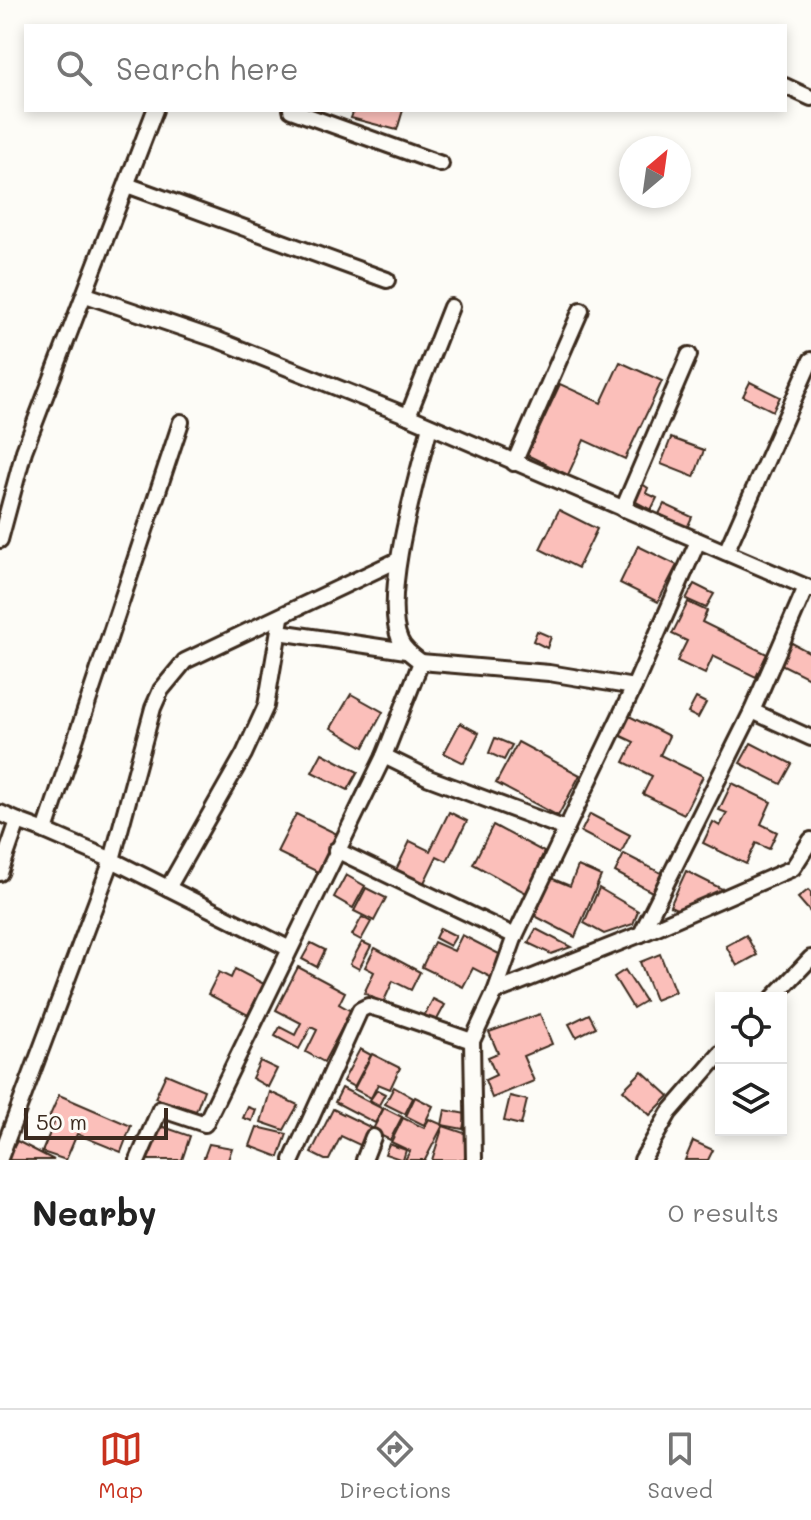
<!DOCTYPE html>
<style>
:root{--surface:#fff;--page:#f6f6f6;--text:#222;--muted:#767676;--line:#e0e0e0;--accent:#c8321e}
body{margin:0;font-family:Mali,sans-serif;background:var(--page);color:var(--text)}
.controls{position:absolute;right:24px;bottom:24px;display:grid;overflow:hidden;border-radius:0px;box-shadow:0 4px 12px #0003}
.controls button{width:72px;height:72px;display:grid;place-items:center;padding:0;border:0;border-bottom:2px solid var(--line);background:var(--surface);color:var(--text);font:40px sans-serif}
.compass{position:absolute;left:619px;top:136px;width:72px;height:72px;border-radius:50%;background:var(--surface);box-shadow:0 4px 12px #0003;rotate:29deg}
.scale{position:absolute;left:24px;bottom:20px;width:144px;box-sizing:border-box;padding-left:8px;border:4px solid #3b2a1e;border-top:0;font-size:22px;line-height:28px;white-space:nowrap;color:#3b2a1e;-webkit-text-stroke:6px #fdfcf7;paint-order:stroke}
.list{margin:0;padding:0;list-style:none}
h2{display:flex;justify-content:space-between;align-items:center;height:104px;margin:0;padding:0 32px;font-size:34px}
h2 small{font-size:26px;font-weight:400;color:var(--muted)}
.icon{flex:none;width:44px;height:44px;fill:none;stroke:currentColor;stroke-width:2;stroke-linecap:round;stroke-linejoin:round}
.map{position:relative;flex:none;width:811px;height:1160px;overflow:hidden}
.search{position:absolute;background:var(--surface);box-shadow:0 4px 12px #0003;left:24px;right:24px;top:24px;height:88px;display:flex;align-items:center;gap:20px;box-sizing:border-box;padding:0 28px;border-radius:0px;color:var(--muted);font-size:30px}
.sheet{height:248px;background:var(--surface)}
nav{display:flex;justify-content:space-around;align-items:center;box-sizing:border-box;height:112px;border-top:2px solid var(--line);background:var(--surface);font-size:22px;color:var(--muted)}
nav a{display:grid;justify-items:center;gap:4px}
nav .on{color:var(--accent)}
.map>svg:first-child{display:block}
.building{fill:#fbbfba;stroke:#3b2a1e;stroke-width:2}
.lines{fill:none;stroke-linecap:round;stroke-linejoin:round}
.street-casing{stroke:#3b2a1e;stroke-width:20}
.street{stroke:#fdfcf7;stroke-width:14}
</style>
<div class="map">
<svg width="811" height="1160" viewBox="0 0 811 1160">
<rect width="100%" height="100%" fill="#fdfcf7"/>
<filter id="ink" filterUnits="userSpaceOnUse"><feTurbulence type="fractalNoise" baseFrequency=".0125" numOctaves="2"/><feDisplacementMap in="SourceGraphic" scale="16" xChannelSelector="R" yChannelSelector="G"/><feConvolveMatrix kernelMatrix="1 2 1 2 8 2 1 2 1" color-interpolation-filters="sRGB"/></filter>
<g filter="url(#ink)">
<g class="building">
<polygon points="354,110 403,110 397,130 351,118"/>
<polygon points="620,362 662,381 625,459 584,440 568,475 527,455 560,384 601,403"/>
<polygon points="750,382 780,397 773,411 743,396"/>
<polygon points="671,438 704,450 694,477 661,464"/>
<polygon points="642,484 648,488 646,493 657,498 651,510 634,501"/>
<polygon points="664,504 692,517 687,528 659,514"/>
<polygon points="559,510 597,529 578,568 540,549"/>
<polygon points="638,546 677,565 658,602 620,583"/>
<polygon points="694,584 714,594 706,608 686,599"/>
<polygon points="688,602 707,611 702,622 767,654 756,677 713,656 705,674 677,661 687,641 672,634"/>
<polygon points="537,631 551,637 547,648 533,641"/>
<polygon points="788,641 811,653 811,679 777,662"/>
<polygon points="351,694 383,712 364,747 331,728"/>
<polygon points="696,698 706,703 698,718 688,713"/>
<polygon points="629,716 669,736 660,755 703,776 684,814 643,794 652,776 624,762 634,742 619,735"/>
<polygon points="460,723 479,733 464,763 444,753"/>
<polygon points="495,738 512,745 504,760 489,753"/>
<polygon points="518,742 580,775 558,816 496,783"/>
<polygon points="751,743 792,764 781,784 740,763"/>
<polygon points="322,753 358,772 348,790 312,772"/>
<polygon points="732,783 771,802 761,824 777,832 769,849 756,843 746,864 703,843 713,822 720,826 727,813 719,810"/>
<polygon points="449,812 467,821 447,861 437,856 421,889 393,876 410,841 430,851"/>
<polygon points="296,814 339,835 320,873 277,852"/>
<polygon points="590,814 630,835 621,853 581,832"/>
<polygon points="493,825 544,852 539,863 543,865 528,894 473,864"/>
<polygon points="624,854 665,875 656,894 615,872"/>
<polygon points="578,866 601,876 575,937 535,916 551,878 570,886"/>
<polygon points="686,871 724,890 725,893 681,911 670,906"/>
<polygon points="346,875 365,886 353,908 334,897"/>
<polygon points="366,888 386,898 374,921 354,911"/>
<polygon points="599,888 638,911 633,924 604,934 584,923"/>
<polygon points="808,890 811,893 811,913 798,898"/>
<polygon points="362,917 371,922 361,940 352,935"/>
<polygon points="440,928 456,936 450,946 435,938"/>
<polygon points="536,929 571,947 551,954 528,943"/>
<polygon points="462,935 503,956 492,978 473,968 463,987 422,967 434,942 454,951"/>
<polygon points="746,935 757,955 737,966 726,946"/>
<polygon points="362,942 371,946 359,969 350,964"/>
<polygon points="311,943 325,950 317,967 302,959"/>
<polygon points="375,948 420,972 411,990 393,981 383,1003 364,993 374,972 365,967"/>
<polygon points="660,954 675,992 655,1000 640,962"/>
<polygon points="298,967 345,992 339,1004 351,1011 324,1062 306,1052 317,1030 311,1027 299,1049 275,1036 280,1027 295,1035 301,1023 276,1010"/>
<polygon points="235,969 264,984 248,1015 208,994 219,972 231,978"/>
<polygon points="625,970 645,1001 633,1008 614,977"/>
<polygon points="433,999 445,1005 434,1025 423,1018"/>
<polygon points="540,1014 552,1044 523,1056 534,1081 492,1098 485,1080 496,1075 488,1057 498,1053 489,1032"/>
<polygon points="589,1014 596,1027 576,1037 569,1024"/>
<polygon points="360,1049 371,1055 354,1087 343,1081"/>
<polygon points="372,1054 400,1068 390,1089 378,1084 371,1098 354,1089"/>
<polygon points="260,1061 277,1069 268,1087 252,1078"/>
<polygon points="642,1071 669,1096 650,1115 623,1090"/>
<polygon points="166,1074 204,1090 196,1111 155,1098"/>
<polygon points="394,1087 413,1098 405,1114 385,1104"/>
<polygon points="342,1088 383,1109 375,1123 335,1102"/>
<polygon points="377,1090 385,1094 379,1105 370,1100"/>
<polygon points="270,1092 298,1105 284,1130 261,1122"/>
<polygon points="59,1095 131,1126 121,1152 77,1134 66,1160 42,1152 54,1123 48,1120"/>
<polygon points="510,1096 527,1100 521,1125 504,1121"/>
<polygon points="415,1097 433,1106 424,1125 406,1116"/>
<polygon points="248,1107 256,1110 252,1121 243,1118"/>
<polygon points="384,1108 402,1117 390,1140 372,1131"/>
<polygon points="333,1109 372,1128 362,1146 341,1136 329,1160 325,1160 311,1153"/>
<polygon points="445,1110 466,1114 463,1129 442,1125"/>
<polygon points="403,1118 424,1128 429,1119 443,1125 425,1160 405,1160 410,1151 391,1142"/>
<polygon points="158,1125 190,1136 182,1160 145,1160"/>
<polygon points="443,1126 473,1136 464,1160 432,1160"/>
<polygon points="257,1127 287,1134 279,1157 250,1146"/>
<polygon points="17,1141 54,1160 7,1160"/>
<polygon points="693,1141 713,1150 708,1160 685,1160"/>
<polygon points="209,1144 232,1148 228,1160 203,1160"/>
<polygon points="389,1144 406,1150 403,1160 385,1154"/>
</g>
<g class="lines">
<defs>
<g id="street">
<polyline points="785,86 811,98"/>
<polyline points="291,110 441,164"/>
<polyline points="127,185 387,280"/>
<polyline points="86,295 218,340 408,416 811,589"/>
<polyline points="408,416 451,307"/>
<polyline points="514,463 581,310"/>
<polyline points="623,509 689,355"/>
<polyline points="0,540 24,451 155,110"/>
<polyline points="726,552 811,360"/>
<polyline points="279,632 406,651"/>
<path d="M421,662C413,656 404,650 400,640C381,595 418,475 430,426"/>
<polyline points="752,711 811,738"/>
<polyline points="384,756 429,778 566,829"/>
<polyline points="0,813 18,821 0,873"/>
<polyline points="18,821 45,831 181,422"/>
<polyline points="336,850 515,936"/>
<polyline points="168,888 244,754 266,706 281,618"/>
<polyline points="641,934 793,868 811,840"/>
<polyline points="288,948 112,860 153,708 161,690 185,661 398,560"/>
<polyline points="495,992 515,936 634,687 698,541"/>
<polyline points="773,998 811,958"/>
<polyline points="0,1158 112,860 45,831"/>
<polyline points="138,1160 160,1109 205,1124 384,756 421,662 549,673 634,687"/>
<polyline points="292,1160 360,1010 368,1006 382,1010 472,1041"/>
<polyline points="364,1160 373,1137"/>
<polyline points="474,1160 472,1041 495,992 641,934 752,711 806,587"/>
<polyline points="642,1160 669,1113 721,1053"/>
</g>
</defs>
<use href="#street" class="street-casing"/>
<use href="#street" class="street"/>
</g>
</g>
</svg>
<div class="controls">
<button><svg class="icon" aria-label="locate" viewBox="0 0 24 24"><circle cx="12" cy="12" r="6"/><path d="M12 2v4M12 18v4M2 12h4M18 12h4"/></svg></button>
<button><svg class="icon" aria-label="layers" viewBox="0 0 24 24"><path d="M12 4l9 5-9 5-9-5zM3 14l9 5 9-5"/></svg></button>
</div>
<svg class="compass" viewBox="-18 -18 36 36"><path d="M0-13l5 13h-10z" fill="#e53935"/><path d="M0 13l5-13h-10z" fill="#767676"/></svg>
<div class="scale">50 m</div>
<div class="search"><svg class="icon" aria-label="search" viewBox="0 0 24 24"><circle cx="10" cy="10" r="6"/><path d="M15 15l6 6"/></svg>Search here</div>
</div>
<section class="sheet">
<h2>Nearby<small>0 results</small></h2>
<ul class="list">
</ul>
</section>
<nav>
<a class="on"><svg class="icon" aria-label="map" viewBox="0 0 24 24"><path d="M3 6l6-2 6 2 6-2v14l-6 2-6-2-6 2zM9 4v14M15 6v14"/></svg>Map</a>
<a><svg class="icon" aria-label="directions" viewBox="0 0 24 24"><path d="M12 3l9 9-9 9-9-9zM9 14v-3h6M13 9l2 2-2 2"/></svg>Directions</a>
<a><svg class="icon" aria-label="saved" viewBox="0 0 24 24"><path d="M7 4h10v16l-5-4-5 4z"/></svg>Saved</a>
</nav>
